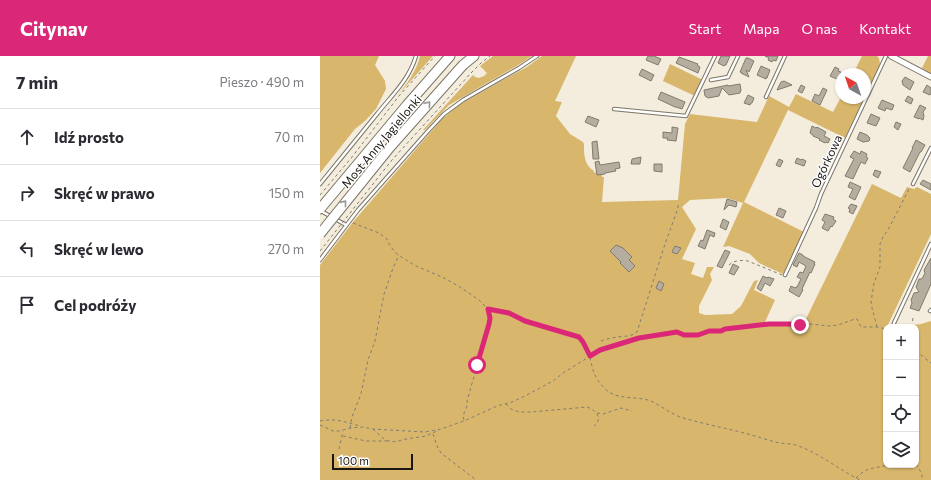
<!DOCTYPE html>
<html lang="pl">
<meta charset="utf-8">
<style>
:root{--surface:#fff;--page:#f7f7f7;--text:#2b2b33;--muted:#7c7c81;--line:#e1e1e2;--accent:#db2777}
body{margin:0;font-family:Commissioner,sans-serif;background:var(--page);color:var(--text)}
.controls{position:absolute;right:12px;bottom:12px;display:grid;overflow:hidden;border-radius:8px;box-shadow:0 1px 3px #0004}
.controls button{width:36px;height:36px;display:grid;place-items:center;padding:0;border:0;border-bottom:1px solid var(--line);background:var(--surface);color:var(--text);font:20px sans-serif}
.compass{position:absolute;left:515px;top:12px;width:36px;height:36px;border-radius:50%;background:var(--surface);box-shadow:0 1px 3px #0004;rotate:320deg}
.scale{position:absolute;left:12px;bottom:10px;width:81px;box-sizing:border-box;padding-left:4px;border:2px solid #1a1712;border-top:0;font-size:11px;line-height:14px;white-space:nowrap;color:#1a1712;-webkit-text-stroke:3px #fff;paint-order:stroke}
.stop{position:absolute;width:12px;height:12px;margin:-9px;border:3px solid #db2777;border-radius:50%;background:#fff}
.stop.end{background:#db2777;border-color:#fff;box-shadow:0 1px 4px #0008}
.list{margin:0;padding:0;list-style:none}
h2{display:flex;justify-content:space-between;align-items:center;height:52px;margin:0;padding:0 16px;font-size:17px}
h2 small{font-size:13px;font-weight:400;color:var(--muted)}
.list li{display:grid;grid-template-columns:26px 1fr auto;gap:12px;align-items:center;box-sizing:border-box;height:56px;padding:0 16px;border-top:1px solid var(--line)}
.list b{display:block;font-size:15px;white-space:nowrap}
.list em{font-size:13px;font-style:normal;color:var(--muted)}
.icon{flex:none;width:22px;height:22px;fill:none;stroke:currentColor;stroke-width:2;stroke-linecap:round;stroke-linejoin:round}
.map{position:relative;flex:none;width:611px;height:424px;overflow:hidden}
header{display:flex;align-items:center;gap:24px;box-sizing:border-box;height:56px;padding:0 20px;background:var(--accent);color:#fff}
header strong{font-size:19px}
nav{display:flex;gap:22px;margin-inline-start:auto;font-size:14px}
main{display:flex}
aside{flex:1;background:var(--surface)}
.map>svg:first-child{display:block}
.green{fill:#d8b66b}
.building{fill:#b5aea0;stroke:#817b6d}
.lines{fill:none;stroke-linecap:round;stroke-linejoin:round}
.service-casing{stroke:#7c7668;stroke-width:4.5}
.minor-casing{stroke:#7c7668;stroke-width:7}
.motorway-casing{stroke:#7c7668;stroke-width:11}
.path{stroke:#827d73;stroke-width:1;stroke-dasharray:3 3;stroke-linecap:butt}
.service{stroke:#fff;stroke-width:2.5}
.minor{stroke:#fff;stroke-width:5}
.motorway{stroke:#fff;stroke-width:9}
.motorway-bridge-casing{stroke:#7c7668;stroke-width:11;stroke-linecap:butt}
.path-bridge{stroke:#827d73;stroke-width:1;stroke-dasharray:3 3;stroke-linecap:butt}
.motorway-bridge{stroke:#fff;stroke-width:9}
.oneway{stroke:#989794}
.route{stroke:#db2777;stroke-width:5}
.labels{text-anchor:middle;dominant-baseline:central;stroke-width:3;stroke-linejoin:round;paint-order:stroke}
.street-label{font-size:12px;fill:#1a1712;stroke:#fff}
</style>
<header>
<strong>Citynav</strong>
<nav><a>Start</a><a>Mapa</a><a>O nas</a><a>Kontakt</a></nav>
</header>
<main>
<aside>
<h2>7 min<small>Pieszo · 490 m</small></h2>
<ul class="list">
<li><svg class="icon" aria-label="ahead" viewBox="0 0 24 24"><path d="M12 20V5M6 11l6-6 6 6"/></svg><div><b>Idź prosto</b></div><em>70 m</em></li>
<li><svg class="icon" aria-label="right" viewBox="0 0 24 24"><path d="M7 20v-9h11M14 6l5 5-5 5"/></svg><div><b>Skręć w prawo</b></div><em>150 m</em></li>
<li><svg class="icon" aria-label="left" viewBox="0 0 24 24"><path d="M17 20v-9H6M10 6l-5 5 5 5"/></svg><div><b>Skręć w lewo</b></div><em>270 m</em></li>
<li><svg class="icon" aria-label="arrive" viewBox="0 0 24 24"><path d="M6 21V4h12l-3 4 3 4H6"/></svg><div><b>Cel podróży</b></div></li>
</ul>
</aside>
<div class="map">
<svg width="611" height="424" viewBox="0 0 611 424">
<rect width="100%" height="100%" fill="#f4eddd"/>
<g class="green">
<polygon points="0,0 59,0 55,9 65,25 66,33 56,53 45,65 35,73 0,117"/>
<path d="M100,0H113L78,39C88,26 96,16 100,0Z"/>
<polygon points="173,0 212,0 200,8 129,49 105,74 103,74 153,19 155,21 159,22 164,20 167,17 160,10"/>
<path d="M222,0H256L235,45L242,46L236,60L250,78L263,86L264,88C264,99 264,109 274,115V117L276,116L277,119H280V116L282,117V121H284L282,146L358,144L365,68L370,58L437,66L449,40L469,51L476,38L513,56L521,41V42H544L525,82L468,54L424,146L484,176L463,218L439,207L430,198L409,190L403,191L423,147L407,142L370,144L362,151L376,173L362,203L375,207L371,218L383,222L387,211H394L390,218L392,224L379,250V257L385,259L412,258L421,250L434,225L438,224L434,234L455,244L445,266L484,267L552,128L581,142L587,131L594,133L597,131L611,138V178L566,273V409H596V271H579L601,268L611,265V424H0V209L33,166L122,63L139,49L183,24L207,11Z"/>
<polygon points="542,0 557,0 559,2 560,8 545,40 545,18 533,18"/>
<polygon points="608,0 611,0 611,17 602,12"/>
<polygon points="350,8 383,24 375,40 343,25"/>
</g>
<g class="building">
<polygon points="328,0 334,0 341,3 338,9 326,4"/>
<polygon points="401,0 410,0 406,9 405,9 404,10 398,7"/>
<polygon points="445,0 458,0 456,5 453,4 452,6 448,4 449,2"/>
<polygon points="359,1 378,8 377,9 380,11 378,17 356,7"/>
<polygon points="426,2 428,2 434,5 429,16 426,14 429,21 421,17 421,16 420,16"/>
<polygon points="441,10 450,14 447,22 446,21 446,23 437,19"/>
<polygon points="515,11 519,13 518,15 521,16 521,25 510,20"/>
<polygon points="322,13 334,19 331,25 319,19"/>
<polygon points="585,21 594,26 590,34 583,29 582,25"/>
<polygon points="464,25 472,29 457,34 461,26"/>
<polygon points="420,28 421,34 420,37 409,39 402,32 399,40 388,42 385,40 384,34 408,29 408,30"/>
<polygon points="481,29 485,31 482,37 478,35"/>
<polygon points="607,29 611,32 611,37 610,39 603,36"/>
<polygon points="503,32 507,34 500,49 492,45 495,38 499,40"/>
<polygon points="341,36 365,46 362,53 356,51 355,51 338,43"/>
<polygon points="428,39 434,42 432,47 431,47 430,49 424,47"/>
<polygon points="588,40 593,43 591,48 585,45"/>
<polygon points="562,44 574,49 572,54 566,52 565,55 558,52"/>
<polygon points="600,49 606,52 603,56 604,60 603,64 599,62 599,63 594,61"/>
<polygon points="551,58 560,62 556,70 547,67"/>
<polygon points="268,60 279,64 276,71 265,66"/>
<polygon points="576,66 581,68 578,74 574,71"/>
<polygon points="492,70 496,72 497,71 506,76 504,80 510,83 508,87 506,86 505,87 499,84 500,83 493,80 493,79 490,77"/>
<polygon points="352,71 358,72 356,85 347,84 348,82 343,82 343,76 352,77"/>
<polygon points="540,76 547,79 550,82 549,85 543,86 537,83"/>
<polygon points="596,84 605,89 601,96 600,96 590,116 583,112 593,92 592,92"/>
<polygon points="277,85 279,103 273,103 272,86"/>
<polygon points="534,95 540,98 541,95 547,98 546,101 548,102 545,108 541,106 533,123 525,120 534,103 530,101"/>
<polygon points="321,101 320,108 311,108 312,103"/>
<polygon points="477,102 481,104 482,103 486,105 484,110 475,107"/>
<polygon points="459,103 463,105 460,111 456,109"/>
<polygon points="279,105 280,109 299,106 300,112 295,113 296,115 285,117 285,118 277,119 275,106"/>
<polygon points="334,108 342,108 342,116 334,115"/>
<polygon points="555,114 561,116 558,122 553,119"/>
<polygon points="603,124 611,128 611,134 600,128"/>
<polygon points="530,126 541,131 535,144 529,141 533,133 528,131"/>
<polygon points="407,143 417,146 416,151 409,149 404,154"/>
<polygon points="531,148 537,150 533,158 529,156 530,153 528,152"/>
<polygon points="459,152 466,155 463,162 456,159"/>
<polygon points="505,158 514,161 513,163 516,165 512,171 511,170 508,175 502,172 505,166 502,164"/>
<polygon points="403,163 409,166 406,174 400,171"/>
<polygon points="387,174 395,177 394,181 390,179 385,193 378,190 381,184 383,185"/>
<polygon points="296,189 303,192 312,201 309,204 315,210 309,216 300,207 301,206 290,195"/>
<polygon points="355,190 361,192 357,198 352,196"/>
<polygon points="405,194 410,196 402,212 397,210"/>
<polygon points="479,197 483,199 483,200 495,206 494,208 495,208 491,217 490,216 482,233 483,234 479,241 469,235 471,230 475,232 476,231 477,231 481,223 477,221 480,216 483,217 486,210 479,206 477,211 473,209"/>
<polygon points="611,202 611,228 599,255 590,252 592,247 591,244 594,237 599,236 596,231 599,223 602,223 605,217 604,214"/>
<polygon points="413,208 419,211 414,219 409,217"/>
<polygon points="443,220 447,222 448,221 454,223 450,230 445,227 441,235 437,232"/>
<polygon points="339,225 344,228 341,235 336,232"/>
</g>
<g class="lines">
<defs>
<g id="service">
<polyline points="391,24 408,21 418,0"/>
<polyline points="446,41 465,0"/>
<polyline points="294,53 366,60 395,0"/>
<path d="M0,128C19,105 38,81 57,58C72,39 89,24 96,0"/>
<polyline points="593,128 611,92"/>
<polyline points="1,155 26,169"/>
<polyline points="0,204 38,154 108,75 124,58 143,44 199,12 217,0"/>
<polyline points="465,219 496,152 501,138 566,0"/>
<polyline points="610,255 611,254"/>
<polyline points="574,267 611,188"/>
</g>
<polyline id="minor" points="571,0 611,21"/>
<g id="motorway">
<polyline points="143,9 154,0"/>
<polyline points="0,153 87,49 130,0"/>
</g>
</defs>
<use href="#service" class="service-casing"/>
<use href="#minor" class="minor-casing"/>
<use href="#motorway" class="motorway-casing"/>
<g class="path">
<polyline points="151,17 161,7 170,0"/>
<polyline points="0,139 32,101 79,40 115,0"/>
<path d="M33,167L59,177L67,183L70,190L77,198L94,209L124,222L140,231L159,244L168,253L189,257L205,265L259,281C269,291 270,305 274,317C277,324 283,332 289,336C301,344 318,340 331,345C341,350 350,357 360,361C383,368 406,372 428,378C436,380 444,383 452,385C459,388 468,387 476,389C499,397 518,413 540,424"/>
<path d="M409,209C414,204 422,204 428,205L462,219"/>
<polyline points="557,271 552,252 551,246 554,227 560,211 560,188 563,181 568,174 590,131"/>
<polyline points="592,271 593,261"/>
<path d="M281,285C286,283 292,282 297,281C304,280 311,281 317,276L344,191L358,152V148"/>
<polyline points="596,295 611,307"/>
<path d="M186,348L191,353L199,356H211L267,351C273,353 276,356 279,362L277,367L274,370"/>
<polyline points="277,357 283,358 301,352 312,355"/>
<path d="M144,364C141,357 149,352 147,345L169,268L170,262L168,253"/>
<path d="M0,365C16,362 25,366 40,370"/>
<polyline points="0,369 13,375 18,375 31,372 43,371 52,373 105,376 121,373 144,365 177,350 192,346 205,340 233,325 243,317 280,294 308,285 344,278 357,276 364,279 378,279 389,275 401,275 405,273 458,268 461,269 472,268 477,269 490,268 510,270 518,269 535,263 537,263 541,271 557,271 566,273"/>
<polyline points="30,372 32,361 41,338 48,304 55,285 64,238 73,212 78,201 78,199"/>
<polyline points="53,373 64,383 71,386 78,385 86,383 106,380 119,374"/>
<polyline points="113,378 117,390 121,397 156,424"/>
<polyline points="23,380 46,385 67,385"/>
<polyline points="19,393 23,375"/>
<polyline points="596,408 601,416 603,424"/>
<path d="M536,422C548,410 554,413 568,409"/>
</g>
<use href="#service" class="service"/>
<use href="#minor" class="minor"/>
<use href="#motorway" class="motorway"/>
<defs>
<polyline id="motorway-bridge" points="0,178 71,90 143,9"/>
</defs>
<use href="#motorway-bridge" class="motorway-bridge-casing"/>
<polyline class="path-bridge" points="0,195 72,104 151,17"/>
<use href="#motorway-bridge" class="motorway-bridge"/>
</g>
<defs><path id="oneway-chevron" d="M-2-3.5L2.5 0L-2 3.5" fill="none" stroke-width="1.6" stroke-linecap="round" stroke-linejoin="round"/></defs>
<g class="oneway">
<use href="#oneway-chevron" transform="translate(108 48) rotate(-49)"/>
<use href="#oneway-chevron" transform="translate(24 147) rotate(-51)"/>
</g>
<g class="lines">
<polyline class="route" points="157,309 169,268 170,262 168,253 189,257 205,265 259,281 263,286 270,300 280,294 319,282 357,276 364,279 378,279 389,275 401,275 405,273 449,268 469,268 480,269"/>
</g>
<g class="labels">
<g class="street-label">
<text transform="translate(61 85) rotate(-50)">Most Anny Jagiellonki</text>
<text transform="translate(506 105) rotate(-65)">Ogórkowa</text>
</g>
</g>
</svg>
<div class="controls">
<button>+</button>
<button>−</button>
<button><svg class="icon" aria-label="locate" viewBox="0 0 24 24"><circle cx="12" cy="12" r="6"/><path d="M12 2v4M12 18v4M2 12h4M18 12h4"/></svg></button>
<button><svg class="icon" aria-label="layers" viewBox="0 0 24 24"><path d="M12 4l9 5-9 5-9-5zM3 14l9 5 9-5"/></svg></button>
</div>
<svg class="compass" viewBox="-18 -18 36 36"><path d="M0-13l5 13h-10z" fill="#e53935"/><path d="M0 13l5-13h-10z" fill="#7c7c81"/></svg>
<div class="scale">100 m</div>
<div class="stop" style="left:157px;top:309px"></div>
<div class="stop end" style="left:480px;top:269px"></div>
</div>
</main>
